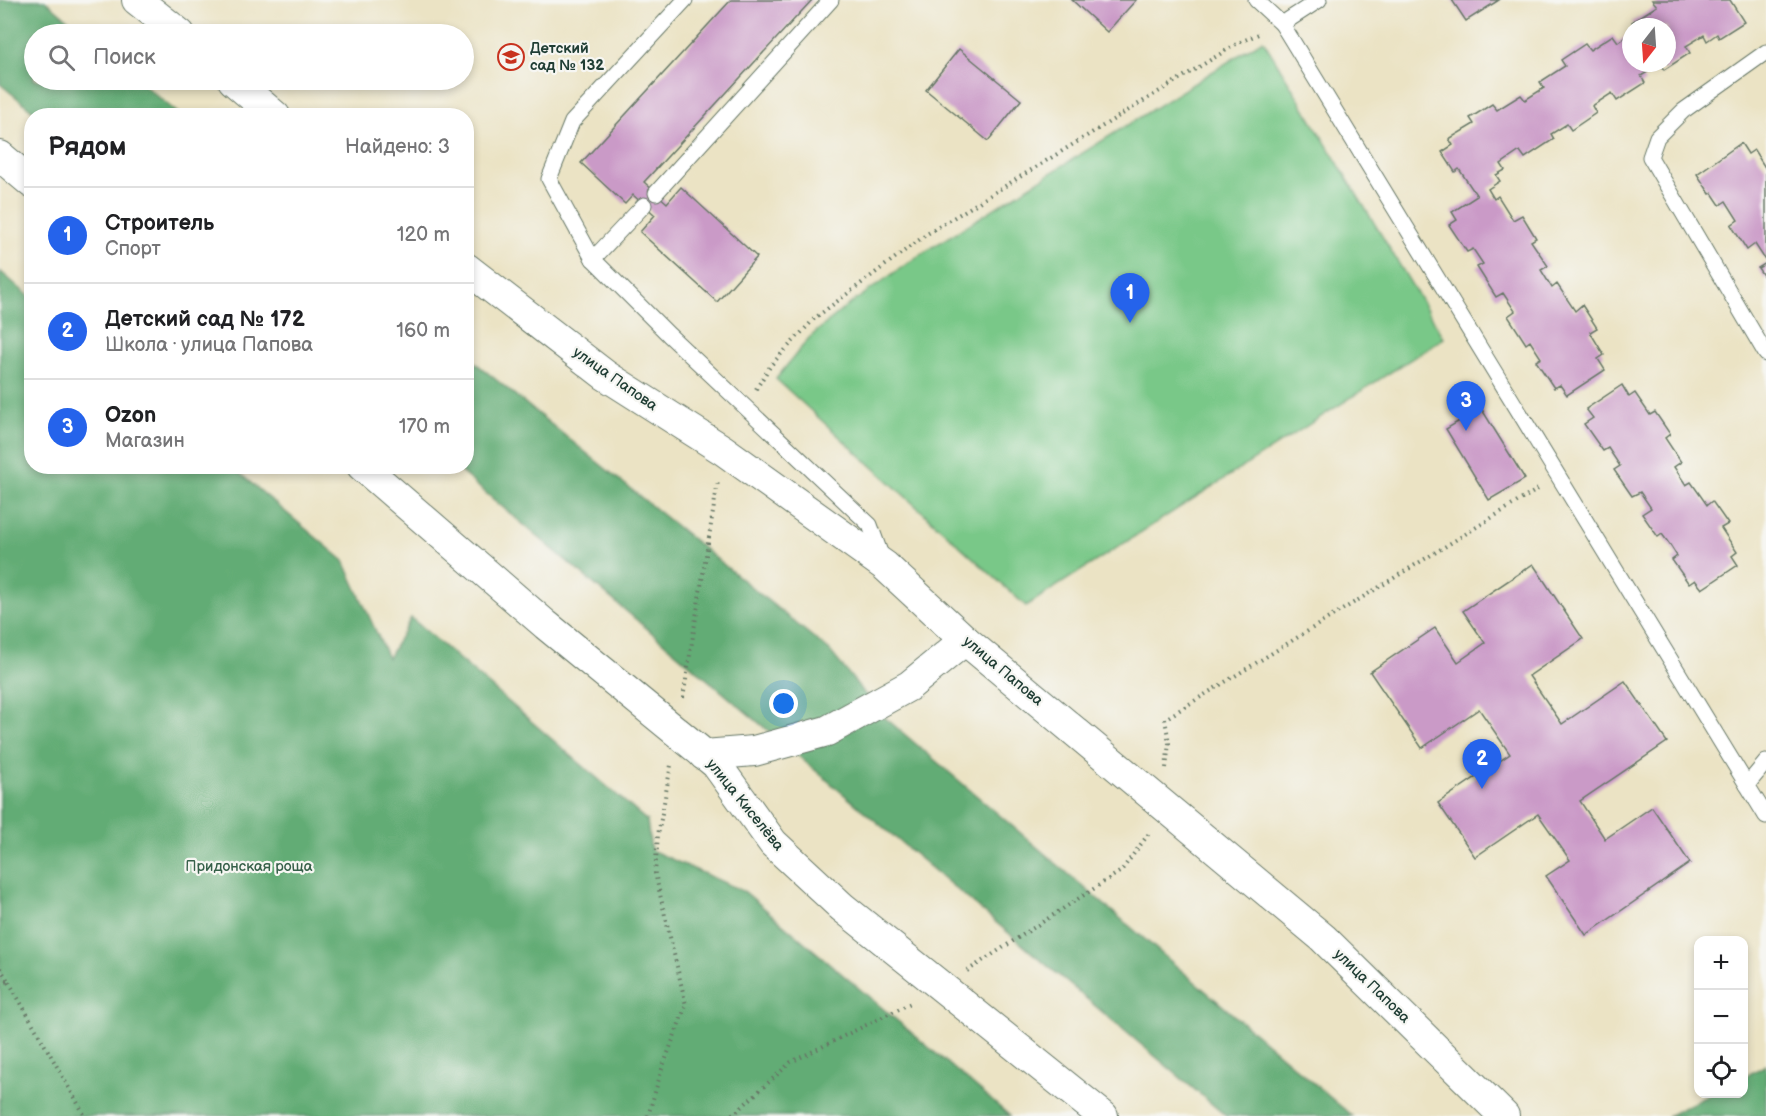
<!DOCTYPE html>
<html lang="ru">
<meta charset="utf-8">
<style>
:root{--surface:#fff;--page:#f2f2f2;--text:#202124;--muted:#757577;--line:#e0e0e0;--accent:#2563eb}
body{margin:0;font-family:"Balsamiq Sans",sans-serif;background:var(--page);color:var(--text)}
.controls{position:absolute;right:18px;bottom:18px;display:grid;overflow:hidden;border-radius:12px;box-shadow:0 3px 9px #0003}
.controls button{width:54px;height:54px;display:grid;place-items:center;padding:0;border:0;border-bottom:2px solid var(--line);background:var(--surface);color:var(--text);font:30px sans-serif}
.compass{position:absolute;left:1622px;top:18px;width:54px;height:54px;border-radius:50%;background:var(--surface);box-shadow:0 3px 9px #0003;rotate:197deg}
.you{position:absolute;left:784px;top:704px;width:21px;height:21px;margin:-15px;border:4px solid #fff;border-radius:50%;background:#1a73e8;box-shadow:0 0 0 9px #1a73e833}
.badge{display:grid;place-items:center;width:39px;height:39px;border-radius:50%;background:var(--accent);color:#fff;font-size:20px;font-weight:700}
.pin{position:absolute;translate:-50% -50px;filter:drop-shadow(0 2px 3px #0008)}
.pin::after{content:'';position:absolute;top:32px;width:21px;height:18px;background:inherit;clip-path:polygon(0 0,100% 0,50% 100%)}
.list{margin:0;padding:0;list-style:none}
h2{display:flex;justify-content:space-between;align-items:center;height:78px;margin:0;padding:0 24px;font-size:26px}
h2 small{font-size:20px;font-weight:400;color:var(--muted)}
.list li{display:grid;grid-template-columns:39px 1fr auto;gap:18px;align-items:center;box-sizing:border-box;height:96px;padding:0 24px;border-top:2px solid var(--line)}
.list b{display:block;font-size:22px;white-space:nowrap}
.list p{margin:0;font-size:20px;white-space:nowrap;color:var(--muted)}
.list em{font-size:20px;font-style:normal;color:var(--muted)}
.icon{flex:none;width:33px;height:33px;fill:none;stroke:currentColor;stroke-width:2;stroke-linecap:round;stroke-linejoin:round}
.map{position:relative;flex:none;width:1766px;height:1116px;overflow:hidden}
.search{position:absolute;background:var(--surface);box-shadow:0 3px 9px #0003;left:24px;top:24px;width:450px;height:66px;display:flex;align-items:center;gap:15px;box-sizing:border-box;padding:0 21px;border-radius:33px;color:var(--muted);font-size:22px}
.panel{position:absolute;background:var(--surface);box-shadow:0 3px 9px #0003;left:24px;top:108px;width:450px;height:366px;border-radius:24px}
.map>svg:first-child{display:block}
.green{fill:#79c888;stroke:#4c825e;stroke-width:1.5}
.forest{fill:#62ac74;stroke:#407454;stroke-width:1.5}
.building{fill:#ca9ac7}
.lines{fill:none;stroke-linecap:round;stroke-linejoin:round}
.lane-casing{stroke:#676;stroke-width:17}
.street-casing{stroke:#676;stroke-width:32}
.path{stroke:#676;stroke-width:4;stroke-dasharray:1.5 4.5;stroke-linecap:butt}
.lane{stroke:#fff;stroke-width:15}
.street{stroke:#fff;stroke-width:30}
.labels{text-anchor:middle;dominant-baseline:central;stroke-width:4.5;stroke-linejoin:round;paint-order:stroke}
.poi-label{font-size:15px;font-weight:bold;fill:#1f3d34;stroke:#f6f6f2;text-anchor:start}
.street-label{font-size:15px;fill:#1f3d34;stroke:#f6f6f2}
.park-label{font-size:15px;fill:#366049;stroke:#f6f6f2}
</style>
<div class="map">
<svg width="1766" height="1116" viewBox="0 0 1766 1116">
<rect width="100%" height="100%" fill="#f6f6f2"/>
<filter id="ink" filterUnits="userSpaceOnUse"><feTurbulence type="fractalNoise" baseFrequency=".0167" numOctaves="2"/><feDisplacementMap in="SourceGraphic" scale="12" xChannelSelector="R" yChannelSelector="G"/><feConvolveMatrix kernelMatrix="1 2 1 2 8 2 1 2 1" color-interpolation-filters="sRGB"/></filter>
<filter id="wash" filterUnits="userSpaceOnUse"><feTurbulence type="fractalNoise" baseFrequency=".008" numOctaves="4" result="noise"/><feDisplacementMap in="SourceGraphic" scale="24" xChannelSelector="R" yChannelSelector="G"/><feGaussianBlur stdDeviation="1.35" result="paint"/><feColorMatrix in="noise" values="0 0 0 0 0 0 0 0 0 0 0 0 0 0 0 0 0 1.4 0 .05"/><feComposite in="paint" operator="in"/></filter>
<g filter="url(#wash)">
<rect width="100%" height="100%" fill="#ebe3c4"/>
<polygon class="green" points="1263,40 1444,338 1026,606 776,379 809,338 843,309 915,258"/>
<g class="forest">
<polygon points="0,0 45,0 85,34 34,34 34,80 138,80 180,115 38,115 0,84"/>
<polygon points="0,271 31,298 32,466 232,467 344,561 388,658 411,618 647,821 651,850 745,892 1010,1116 0,1116"/>
<polygon points="467,356 830,651 882,715 1352,1116 1226,1116 455,467 466,466"/>
<polygon points="1766,1065 1766,1116 1667,1116 1711,1094 1744,1094 1744,1077"/>
</g>
<g id="blocks">
<g class="building">
<polygon points="731,0 812,0 644,182 667,203 681,187 757,257 717,302 640,232 655,215 633,195 625,204 581,163"/>
<polygon points="1072,0 1136,0 1107,32"/>
<polygon points="1452,0 1499,0 1466,21"/>
<polygon points="1652,0 1730,0 1744,22 1719,38 1717,34 1707,41 1704,35 1686,46 1690,53 1664,70 1660,64 1641,76 1645,83 1617,101 1612,93 1592,106 1596,113 1571,130 1567,124 1551,134 1554,139 1525,158 1520,151 1501,164 1505,170 1496,175 1500,181 1488,189 1494,199 1498,196 1513,220 1522,215 1536,238 1531,241 1548,266 1541,270 1552,288 1557,284 1575,311 1582,305 1597,328 1590,332 1604,355 1598,359 1605,370 1567,395 1560,385 1554,388 1536,361 1541,358 1530,341 1526,344 1508,316 1515,311 1503,293 1496,297 1477,267 1483,264 1473,249 1467,252 1449,225 1457,220 1452,212 1477,196 1459,169 1455,172 1442,152 1453,145 1449,139 1474,124 1470,118 1492,104 1497,110 1521,95 1525,100 1544,88 1540,82 1565,66 1561,60 1585,44 1590,50 1613,35 1618,42 1631,33 1631,63 1667,63 1667,27 1635,27 1632,22 1657,6"/>
<polygon points="959,49 1021,100 988,141 926,90"/>
<polygon points="1741,143 1748,154 1754,150 1766,169 1766,261 1755,244 1747,250 1731,225 1738,220 1726,201 1720,205 1712,193 1710,194 1697,174"/>
<polygon points="1766,263 1766,280 1758,268"/>
<polygon points="1622,385 1629,397 1635,393 1650,415 1655,412 1670,434 1665,438 1681,462 1674,467 1686,485 1691,482 1707,505 1712,501 1728,524 1721,528 1737,552 1732,556 1738,565 1702,589 1695,580 1689,584 1672,560 1677,556 1670,545 1662,534 1658,537 1642,514 1651,508 1640,492 1632,496 1614,470 1620,466 1608,448 1603,451 1584,424 1593,418 1586,409"/>
<polygon points="1481,408 1525,479 1489,500 1446,429"/>
<polygon points="1533,564 1583,639 1529,676 1562,724 1625,681 1667,742 1580,801 1605,839 1652,807 1690,863 1586,935 1546,876 1570,860 1538,814 1475,857 1438,803 1510,754 1479,709 1422,748 1370,672 1435,628 1458,662 1485,643 1463,611"/>
</g>
</g>
</g>
<g filter="url(#ink)">
<use href="#blocks" fill-opacity="0" stroke="#676" stroke-width="1.5"/>
<g class="lines">
<defs>
<g id="lane">
<polyline points="685,0 572,122 549,179 593,259 669,335 870,525 882,558"/>
<polyline points="1256,0 1282,24 1319,0"/>
<polyline points="1282,24 1766,816"/>
<polyline points="1766,52 1683,111 1657,137 1650,157 1766,354"/>
<polyline points="656,193 831,0"/>
<polyline points="593,259 644,205"/>
<polyline points="1747,785 1766,762"/>
</g>
<g id="street">
<polyline points="137,0 180,34"/>
<polyline points="233,80 275,116"/>
<polyline points="0,156 32,183"/>
<polyline points="466,268 605,375 723,450 885,566 965,640 1323,938 1504,1116"/>
<polyline points="362,466 546,625 716,764 773,843 842,907 1103,1116"/>
<polyline points="704,755 754,751 827,731 909,686 965,640"/>
</g>
</defs>
<use href="#lane" class="lane-casing"/>
<use href="#street" class="street-casing"/>
<g class="path">
<polyline points="756,389 771,365 815,318 927,234 1238,43 1261,33"/>
<polyline points="683,698 718,481"/>
<polyline points="1166,768 1169,743 1165,719 1540,488"/>
<polyline points="0,968 9,982 0,985"/>
<polyline points="967,971 1121,871 1150,832"/>
<polyline points="9,982 85,1116"/>
<polyline points="648,1116 662,1069 686,1005 655,873 658,835 671,765"/>
<polyline points="726,1116 735,1113 791,1062 913,1002"/>
</g>
<use href="#lane" class="lane"/>
<use href="#street" class="street"/>
</g>
</g>
<defs>
<symbol id="school-ring" viewBox="-11 -11 22 22"><circle r="9.5" fill="#f6f6f2" stroke="#c8321e" stroke-width="1.5"/><path d="M0-5L7-2L0 1L-7-2ZM-4 1L0 2.5L4 1V4Q0 6-4 4Z" fill="#c8321e"/></symbol>
</defs>
<g fill-rule="evenodd">
<use href="#school-ring" x="496" y="42" width="30" height="30"/>
</g>
<g class="labels">
<g class="poi-label">
<text x="530" y="48">Детский<tspan x="530" dy="17">сад № 132</tspan></text>
</g>
<g class="street-label">
<text transform="translate(615 379) rotate(35)">улица Папова</text>
<text transform="translate(1003 671) rotate(40)">улица Папова</text>
<text transform="translate(745 805) rotate(51)">улица Киселёва</text>
<text transform="translate(1372 986) rotate(44)">улица Папова</text>
</g>
<g class="park-label">
<text x="249" y="866">Придонская роща</text>
</g>
</g>
</svg>
<div class="controls">
<button>+</button>
<button>−</button>
<button><svg class="icon" aria-label="locate" viewBox="0 0 24 24"><circle cx="12" cy="12" r="6"/><path d="M12 2v4M12 18v4M2 12h4M18 12h4"/></svg></button>
</div>
<svg class="compass" viewBox="-18 -18 36 36"><path d="M0-13l5 13h-10z" fill="#e53935"/><path d="M0 13l5-13h-10z" fill="#757577"/></svg>
<div class="you"></div>
<div class="pin badge" style="left:1130px;top:323px">1</div>
<div class="pin badge" style="left:1482px;top:789px">2</div>
<div class="pin badge" style="left:1466px;top:431px">3</div>
<div class="search"><svg class="icon" aria-label="search" viewBox="0 0 24 24"><circle cx="10" cy="10" r="6"/><path d="M15 15l6 6"/></svg>Поиск</div>
<section class="panel">
<h2>Рядом<small>Найдено: 3</small></h2>
<ul class="list">
<li><span class="badge">1</span><div><b>Строитель</b><p>Спорт</p></div><em>120 m</em></li>
<li><span class="badge">2</span><div><b>Детский сад № 172</b><p>Школа · улица Папова</p></div><em>160 m</em></li>
<li><span class="badge">3</span><div><b>Ozon</b><p>Магазин</p></div><em>170 m</em></li>
</ul>
</section>
</div>
